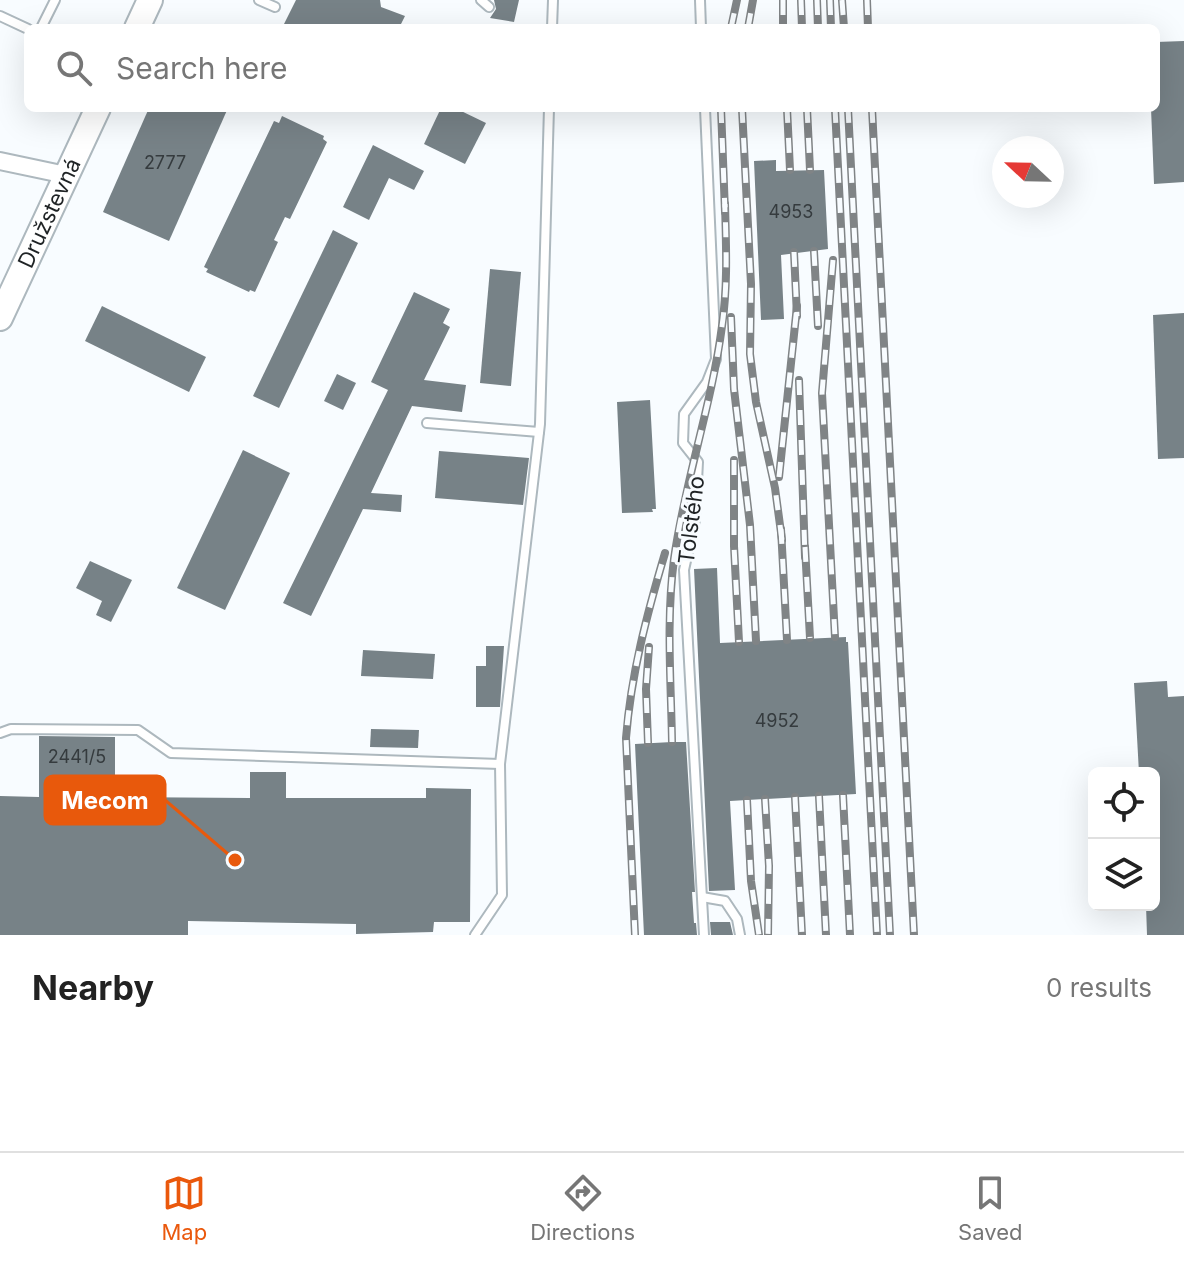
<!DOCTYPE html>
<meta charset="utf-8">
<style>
:root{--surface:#fff;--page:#f6f6f6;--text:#222;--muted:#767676;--line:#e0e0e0;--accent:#ea580c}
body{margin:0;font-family:Inter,sans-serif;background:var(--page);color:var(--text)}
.controls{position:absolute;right:24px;bottom:24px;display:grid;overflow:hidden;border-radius:12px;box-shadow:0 8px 32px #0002}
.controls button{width:72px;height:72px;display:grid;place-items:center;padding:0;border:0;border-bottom:2px solid var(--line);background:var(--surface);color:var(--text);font:40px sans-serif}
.compass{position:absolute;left:992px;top:136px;width:72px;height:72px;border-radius:50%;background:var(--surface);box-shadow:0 8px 32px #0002;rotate:292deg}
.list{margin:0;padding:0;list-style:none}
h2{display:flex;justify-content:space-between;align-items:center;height:104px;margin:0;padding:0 32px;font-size:34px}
h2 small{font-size:26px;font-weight:400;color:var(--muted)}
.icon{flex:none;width:44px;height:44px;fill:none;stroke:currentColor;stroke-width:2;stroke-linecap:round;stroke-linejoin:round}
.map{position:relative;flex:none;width:1184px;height:935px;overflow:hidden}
.search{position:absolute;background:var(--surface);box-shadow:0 8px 32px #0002;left:24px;right:24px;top:24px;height:88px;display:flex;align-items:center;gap:20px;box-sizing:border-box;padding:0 28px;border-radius:12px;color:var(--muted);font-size:30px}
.sheet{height:216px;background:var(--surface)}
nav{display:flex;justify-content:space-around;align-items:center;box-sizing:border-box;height:112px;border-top:2px solid var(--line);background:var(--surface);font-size:22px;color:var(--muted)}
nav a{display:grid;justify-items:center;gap:4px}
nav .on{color:var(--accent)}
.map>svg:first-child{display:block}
.building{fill:#778287}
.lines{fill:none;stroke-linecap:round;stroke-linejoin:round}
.service-casing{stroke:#adb8be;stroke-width:12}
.minor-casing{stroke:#adb8be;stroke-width:20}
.primary-casing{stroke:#adb8be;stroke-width:28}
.service{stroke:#fff;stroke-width:8}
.minor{stroke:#fff;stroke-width:16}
.primary{stroke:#fff;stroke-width:24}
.rail-casing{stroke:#808486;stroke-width:8}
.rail{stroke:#f8fcff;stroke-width:5;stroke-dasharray:15;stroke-linecap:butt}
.labels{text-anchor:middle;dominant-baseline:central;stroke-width:6;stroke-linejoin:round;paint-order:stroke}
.number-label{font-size:18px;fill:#353b3e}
.street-label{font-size:22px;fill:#1f2325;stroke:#f8fcff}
.leader{fill:none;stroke:#e8590c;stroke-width:3}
.callout-dot{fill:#e8590c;stroke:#f8fcff;stroke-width:3}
.callout{fill:#e8590c;stroke:#e8590c;stroke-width:3}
.callout-label{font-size:24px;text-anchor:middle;font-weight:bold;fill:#fff}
</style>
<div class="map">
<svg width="1184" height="935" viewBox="0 0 1184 935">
<rect width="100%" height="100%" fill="#f8fcff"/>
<g class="building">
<polygon points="296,0 380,0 381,7 405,16 399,28 282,28"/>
<polygon points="494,0 519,0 514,22 490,18 496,9"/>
<polygon points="1184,41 1184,182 1154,184 1151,108 1156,108 1156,42"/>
<polygon points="149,108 228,108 169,241 103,212"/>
<polygon points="441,108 455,108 486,123 465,164 424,144"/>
<polygon points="282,116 324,136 323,139 327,142 290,219 285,217 274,240 278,242 255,292 250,290 249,292 206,272 208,269 204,267 274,121 279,123"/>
<polygon points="373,145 424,171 414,190 389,178 369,220 343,207"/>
<polygon points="776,160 776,171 824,170 828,249 781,255 784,319 761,320 754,161"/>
<polygon points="333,230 358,243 279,408 253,396"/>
<polygon points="490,269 521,272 511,386 480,383"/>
<polygon points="414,292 450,309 443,323 450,327 424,380 466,385 462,412 412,406 371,493 402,495 401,512 363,509 311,616 283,603 388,390 371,382"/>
<polygon points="102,306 206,357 189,392 85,341"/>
<polygon points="1184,313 1184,458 1158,459 1153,315"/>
<polygon points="337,374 356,383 343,410 324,401"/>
<polygon points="650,400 656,509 652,509 653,512 622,513 617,402"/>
<polygon points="243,450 290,473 225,610 177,588"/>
<polygon points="439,451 529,458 523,505 435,498"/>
<polygon points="90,561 132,580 111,622 96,615 102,601 76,588"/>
<polygon points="717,568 720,643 846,637 846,642 848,642 856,794 730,801 735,890 709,891 694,569"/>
<polygon points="486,646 504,646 500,707 476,707 476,666 486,666"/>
<polygon points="363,650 435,654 433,679 361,676"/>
<polygon points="1167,681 1168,697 1184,696 1184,935 1147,935 1146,905 1154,905 1154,773 1139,773 1134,683"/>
<polygon points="371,729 419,730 418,748 370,747"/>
<polygon points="39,736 115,737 115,797 250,798 250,772 286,772 286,798 426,798 426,788 471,789 470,922 434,922 433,932 356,934 356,924 188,921 188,935 0,935 0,796 39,797"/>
<polygon points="672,742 686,742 695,892 692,892 694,923 696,923 697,935 644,935 635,744"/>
<polygon points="710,922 730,922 733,935 711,935"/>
</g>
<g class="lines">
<defs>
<g id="service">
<polyline points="259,0 275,7"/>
<polyline points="481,0 489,7"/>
<polyline points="700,0 701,28"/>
<polyline points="0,16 28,29"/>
<polyline points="41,28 55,0"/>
<polyline points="552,28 553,0"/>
<polyline points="427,423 539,432"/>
<polyline points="0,733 11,729 138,730 171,753 500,764"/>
<polyline points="702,897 725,901 737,919 740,935"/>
<polyline points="475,935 502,895 500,764 540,424 549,108"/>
<polyline points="704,935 684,570 695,520 698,462 683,443 684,414 707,382 716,359 705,108"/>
</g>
<polyline id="minor" points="0,161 66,175"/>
<g id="primary">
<polyline points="137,28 150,0"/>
<path id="s1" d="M0,318L98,108"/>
</g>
</defs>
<use href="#service" class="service-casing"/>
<use href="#minor" class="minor-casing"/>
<use href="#primary" class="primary-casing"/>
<use href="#service" class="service"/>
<use href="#minor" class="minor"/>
<use href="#primary" class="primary"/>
<defs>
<g id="rail">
<polyline points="783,0 783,28"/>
<polyline points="801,0 802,28"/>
<polyline points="817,0 818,28"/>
<polyline points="830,0 831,28"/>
<polyline points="842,0 844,28"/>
<polyline points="867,0 868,28"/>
<polyline points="731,28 737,0"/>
<polyline points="748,28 753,0"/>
<polyline points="721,108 725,212"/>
<polyline points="742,108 751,284 750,354 756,402 775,488 782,540"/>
<polyline points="787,108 790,170"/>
<polyline points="807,108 810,170"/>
<polyline points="835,108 877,935"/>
<polyline points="848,108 890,935"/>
<polyline points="872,108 914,935"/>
<polyline points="814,251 818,326"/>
<polyline points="794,252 797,316"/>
<polyline points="833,260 822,393 835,637"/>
<polyline points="731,317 734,389 750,525 756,641"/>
<polyline points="799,380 805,557"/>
<polyline points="734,460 734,546 739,642"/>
<polyline points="779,477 797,306"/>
<polyline points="781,529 787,640"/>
<polyline points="805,547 810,638"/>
<path d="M672,742C671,681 666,620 674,559C685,480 712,404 722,326C728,285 726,244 725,204"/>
<polyline points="648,743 646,689 649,647"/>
<polyline points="843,795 850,935"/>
<polyline points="819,796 826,935"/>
<polyline points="795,797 802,935"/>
<polyline points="765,799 769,866 768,935"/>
<polyline points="747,800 751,881 759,935"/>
<path d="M635,935L626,738C631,674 647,614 665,553"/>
</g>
</defs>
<use href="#rail" class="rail-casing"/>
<use href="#rail" class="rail"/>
</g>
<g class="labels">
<g class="number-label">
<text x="165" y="162">2777</text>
<text x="791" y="211">4953</text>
<text x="777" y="720">4952</text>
<text x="77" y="756">2441/5</text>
</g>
<g class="street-label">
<text stroke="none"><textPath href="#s1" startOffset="116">Družstevná</textPath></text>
<text transform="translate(691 520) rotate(-83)">Tolstého</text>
</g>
</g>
<path class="leader" d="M235 860L165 800"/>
<circle class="callout-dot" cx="235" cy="860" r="8"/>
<rect class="callout" x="45" y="776" width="120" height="48" rx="8"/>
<g class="callout-label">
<text x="105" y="809">Mecom</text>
</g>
</svg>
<div class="controls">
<button><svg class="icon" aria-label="locate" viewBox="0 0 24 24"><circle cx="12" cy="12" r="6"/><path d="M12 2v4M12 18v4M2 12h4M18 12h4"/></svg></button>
<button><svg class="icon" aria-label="layers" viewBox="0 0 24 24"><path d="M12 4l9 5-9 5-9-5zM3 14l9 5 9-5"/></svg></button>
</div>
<svg class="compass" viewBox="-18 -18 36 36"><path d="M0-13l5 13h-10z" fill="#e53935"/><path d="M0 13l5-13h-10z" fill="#767676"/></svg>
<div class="search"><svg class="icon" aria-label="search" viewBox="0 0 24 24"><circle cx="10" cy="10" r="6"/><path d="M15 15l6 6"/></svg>Search here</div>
</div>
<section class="sheet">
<h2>Nearby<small>0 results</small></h2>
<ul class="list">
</ul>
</section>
<nav>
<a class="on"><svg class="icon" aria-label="map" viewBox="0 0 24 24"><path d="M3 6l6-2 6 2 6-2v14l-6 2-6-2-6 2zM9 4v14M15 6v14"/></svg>Map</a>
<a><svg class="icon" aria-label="directions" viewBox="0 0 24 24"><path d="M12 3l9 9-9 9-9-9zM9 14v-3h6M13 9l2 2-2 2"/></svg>Directions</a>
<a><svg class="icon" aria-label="saved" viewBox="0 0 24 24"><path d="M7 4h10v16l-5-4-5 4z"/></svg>Saved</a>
</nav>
